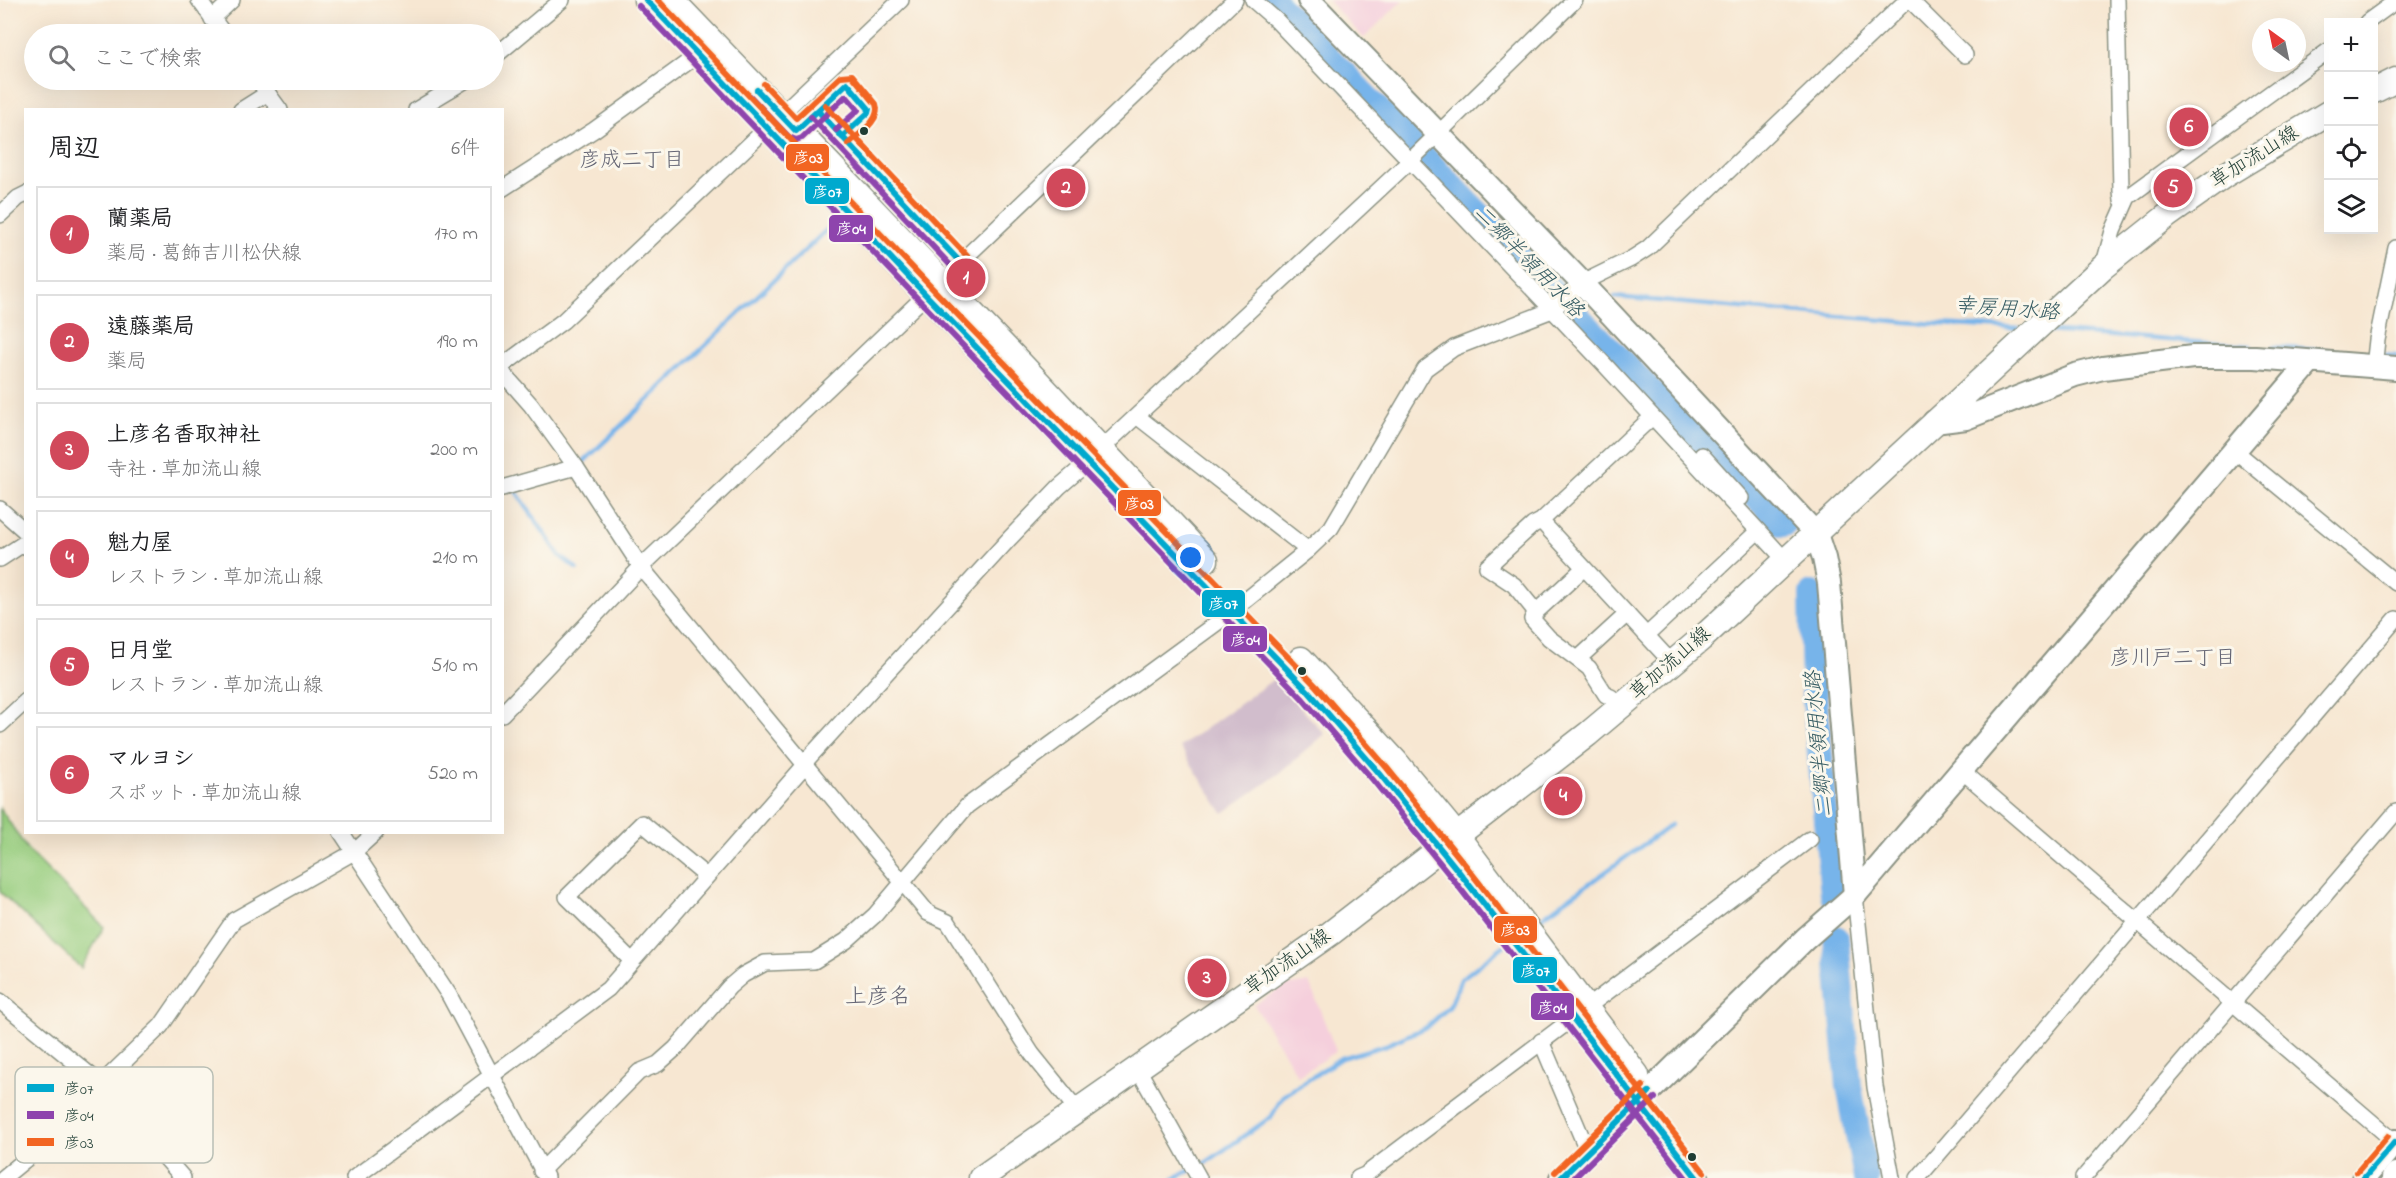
<!DOCTYPE html>
<html lang="ja">
<meta charset="utf-8">
<style>
:root{--surface:#fff;--page:#f6f6f6;--text:#202124;--muted:#757577;--line:#e0e0e0;--accent:#d1495b}
body{margin:0;font-family:"Indie Flower","Klee One",sans-serif;background:var(--page);color:var(--text)}
.controls{position:absolute;right:18px;top:18px;display:grid;overflow:hidden;border-radius:0px;box-shadow:0 6px 24px #0002}
.controls button{width:54px;height:54px;display:grid;place-items:center;padding:0;border:0;border-bottom:2px solid var(--line);background:var(--surface);color:var(--text);font:30px sans-serif}
.compass{position:absolute;left:2252px;top:18px;width:54px;height:54px;border-radius:50%;background:var(--surface);box-shadow:0 6px 24px #0002;rotate:327deg}
.you{position:absolute;left:1191px;top:558px;width:21px;height:21px;margin:-15px;border:4px solid #fff;border-radius:50%;background:#1a73e8;box-shadow:0 0 0 9px #1a73e833}
.badge{display:grid;place-items:center;width:39px;height:39px;border-radius:50%;background:var(--accent);color:#fff;font-size:20px;font-weight:700}
.pin{position:absolute;translate:-50% -50%;border:3px solid #fff;box-shadow:0 2px 6px #0006}
.list{margin:0;padding:0;list-style:none}
h2{display:flex;justify-content:space-between;align-items:center;height:78px;margin:0;padding:0 24px;font-size:26px}
h2 small{font-size:20px;font-weight:400;color:var(--muted)}
.list li{display:grid;grid-template-columns:39px 1fr auto;gap:18px;align-items:center;box-sizing:border-box;height:96px;margin:0 12px 12px;padding:0 12px;border:2px solid var(--line);border-radius:0px}
.list b{display:block;font-size:22px;white-space:nowrap}
.list p{margin:0;font-size:20px;white-space:nowrap;color:var(--muted)}
.list em{font-size:20px;font-style:normal;color:var(--muted)}
.icon{flex:none;width:33px;height:33px;fill:none;stroke:currentColor;stroke-width:2;stroke-linecap:round;stroke-linejoin:round}
.map{position:relative;flex:none;width:2396px;height:1178px;overflow:hidden}
.search{position:absolute;background:var(--surface);box-shadow:0 6px 24px #0002;left:24px;top:24px;width:480px;height:66px;display:flex;align-items:center;gap:15px;box-sizing:border-box;padding:0 21px;border-radius:33px;color:var(--muted);font-size:22px}
.panel{position:absolute;background:var(--surface);box-shadow:0 6px 24px #0002;left:24px;top:108px;width:480px;height:726px;border-radius:0px}
.map>svg:first-child{display:block}
.built{fill:#f5cfdc}
.industrial{fill:#d1bdcc}
.green{fill:#98ce7f;stroke:#5c865a;stroke-width:1.5}
.lines{fill:none;stroke-linecap:round;stroke-linejoin:round}
.stream{stroke:#77b4ea;stroke-width:4.5}
.river{stroke:#77b4ea;stroke-width:26}
.street-casing{stroke:#8b9283;stroke-width:18}
.secondary-casing{stroke:#8b9283;stroke-width:26}
.primary-casing{stroke:#8b9283;stroke-width:27}
.street{stroke:#fff;stroke-width:15}
.secondary{stroke:#fff;stroke-width:22}
.primary{stroke:#fff;stroke-width:24}
.bus-1-casing{stroke:#fbf7ec;stroke-width:10}
.bus-2-casing{stroke:#fbf7ec;stroke-width:10}
.bus-3-casing{stroke:#fbf7ec;stroke-width:10}
.bus-1{stroke:#00a9ce;stroke-width:6}
.bus-2{stroke:#8e44ad;stroke-width:6}
.bus-3{stroke:#f26522;stroke-width:6}
.bus-dot{fill:#1f3d34;stroke:#fbf7ec;stroke-width:2}
.labels{text-anchor:middle;dominant-baseline:central;stroke-width:6;stroke-linejoin:round;paint-order:stroke}
.street-label{font-size:20px;fill:#1f3d34;stroke:#fbf7ec}
.neighbourhood-label{font-size:21px;fill:#636473;stroke:#fbf7ec}
.water-label{font-size:21px;font-style:italic;fill:#355b62;stroke:#fbf7ec}
.quarter-label{font-size:22px;fill:#636473;stroke:#fbf7ec}
.key{fill:#fbf7ec;stroke:#b9bfb5;stroke-width:1.5}
.key-label{font-size:16px;fill:#1f3d34}
.line-badge{stroke:#fbf7ec;stroke-width:2}
.badge-label{font-size:16px;text-anchor:middle;font-weight:bold;fill:#fff}
</style>
<div class="map">
<svg width="2396" height="1178" viewBox="0 0 2396 1178">
<rect width="100%" height="100%" fill="#fbf7ec"/>
<filter id="ink" filterUnits="userSpaceOnUse"><feTurbulence type="fractalNoise" baseFrequency=".0167" numOctaves="2"/><feDisplacementMap in="SourceGraphic" scale="12" xChannelSelector="R" yChannelSelector="G"/><feConvolveMatrix kernelMatrix="1 2 1 2 8 2 1 2 1" color-interpolation-filters="sRGB"/></filter>
<filter id="wash" filterUnits="userSpaceOnUse"><feTurbulence type="fractalNoise" baseFrequency=".008" numOctaves="4" result="noise"/><feDisplacementMap in="SourceGraphic" scale="24" xChannelSelector="R" yChannelSelector="G"/><feGaussianBlur stdDeviation="1.35" result="paint"/><feColorMatrix in="noise" values="0 0 0 0 0 0 0 0 0 0 0 0 0 0 0 0 0 1.4 0 .05"/><feComposite in="paint" operator="in"/></filter>
<g filter="url(#wash)">
<rect width="100%" height="100%" fill="#f7e7d2"/>
<g class="built">
<polygon points="1327,0 1403,0 1364,38"/>
<polygon points="1309,982 1336,1051 1298,1076 1254,1005 1285,986"/>
</g>
<polygon class="industrial" points="1274,679 1325,734 1280,773 1223,813 1180,747"/>
<polygon class="green" points="0,808 27,849 104,927 81,968 0,892"/>
<g class="lines">
<g class="stream">
<polyline points="1615,297 1906,322 2022,329"/>
<polyline points="2046,331 2250,346"/>
<polyline points="2273,347 2396,356"/>
<polyline points="580,465 836,221"/>
<polyline points="515,490 560,556 577,569"/>
<polyline points="1531,925 1671,825"/>
<polyline points="1174,1178 1204,1164 1271,1117 1283,1096 1341,1058 1386,1045 1427,1027 1450,1006 1461,979 1506,944"/>
</g>
<g class="river">
<polyline points="1273,0 1567,306 1783,524"/>
<polyline points="1812,594 1814,691 1833,894"/>
<polyline points="1836,938 1849,1086 1866,1178"/>
</g>
</g>
</g>
<g filter="url(#ink)">
<g class="lines">
<defs>
<g id="street">
<polyline points="199,0 224,34"/>
<polyline points="1253,0 1277,21 1604,364 1786,561"/>
<polyline points="1910,0 1965,55"/>
<polyline points="2117,0 2121,191 2122,200 2125,203"/>
<polyline points="212,19 232,0"/>
<polyline points="2367,22 2396,1"/>
<polyline points="494,57 562,0"/>
<polyline points="258,80 280,110"/>
<polyline points="241,110 268,93"/>
<polyline points="416,110 466,80"/>
<polyline points="780,115 901,0"/>
<polyline points="502,189 594,130 699,54"/>
<polyline points="0,215 18,198 26,194"/>
<polyline points="2103,267 2113,231 2128,197 2328,51"/>
<polyline points="502,366 563,321 768,127"/>
<polyline points="2374,367 2377,340 2396,248"/>
<polyline points="502,372 531,405 576,467 641,567 928,913 948,922 1032,1054 1078,1111"/>
<polyline points="1138,417 1308,550"/>
<polyline points="1101,449 1411,160 1575,0"/>
<polyline points="2234,450 2396,583"/>
<polyline points="1702,455 1741,498"/>
<polyline points="502,488 576,467"/>
<polyline points="0,509 26,532"/>
<polyline points="1541,521 1673,664"/>
<polyline points="0,559 26,542"/>
<polyline points="1245,601 1308,550 1331,528 1425,369 1454,348 1552,310 1582,283 1631,259 1648,248 1907,0"/>
<polyline points="1536,612 1584,568"/>
<polyline points="1647,635 1758,531"/>
<polyline points="1578,659 1627,614"/>
<polyline points="1620,709 1611,697 1606,695 1589,668 1549,638 1532,619 1536,612 1514,585 1487,567 1533,525 1541,521 1652,417"/>
<polyline points="502,714 641,567 1235,0"/>
<polyline points="0,725 26,701"/>
<polyline points="804,763 1010,538 1059,487 1088,462"/>
<polyline points="1961,770 2395,1142"/>
<polyline points="341,832 449,995 546,1177"/>
<polyline points="1855,895 1875,1087 1892,1178"/>
<polyline points="631,960 567,897 642,823 706,876"/>
<polyline points="0,1001 101,1084 183,1178"/>
<polyline points="1586,1008 1810,839"/>
<polyline points="1541,1041 1588,1152"/>
<polyline points="1138,1069 1199,1178"/>
<polyline points="541,1171 639,1072 658,1064 676,1048 729,987 743,975 765,963 814,961 846,941 875,915 967,806 1233,611"/>
<polyline points="3,1178 59,1132 101,1084 161,1026 234,920 354,852 376,832"/>
<polyline points="354,1178 608,989 805,765"/>
<polyline points="1358,1178 1365,1175 1572,1019"/>
<polyline points="1918,1178 2396,619"/>
<polyline points="2083,1178 2396,812"/>
</g>
<g id="secondary">
<polyline points="1309,0 1582,283 1816,534 1824,558 1829,583 1855,895"/>
<polyline points="1934,422 1966,418 2075,375 2103,368 2193,357 2255,357 2396,368"/>
<polyline points="1561,1178 1805,939 1855,895 2310,362"/>
<polyline points="2364,1178 2396,1141"/>
<polyline points="2393,1178 2396,1174"/>
</g>
<g id="primary">
<polyline points="646,0 925,294 1309,692 1380,774 1459,872 1697,1178"/>
<polyline points="672,0 1025,368 1206,560"/>
<polyline points="2374,91 2396,80"/>
<polyline points="1301,659 1396,762 1457,836 1637,1075"/>
<polyline points="981,1178 1331,933 1588,734 1701,639 2103,267 2167,216 2225,175 2328,113"/>
</g>
</defs>
<use href="#street" class="street-casing"/>
<use href="#secondary" class="secondary-casing"/>
<use href="#primary" class="primary-casing"/>
<use href="#street" class="street"/>
<use href="#secondary" class="secondary"/>
<use href="#primary" class="primary"/>
<defs>
<g id="bus-1">
<polyline points="646,0 925,294 1309,692 1380,774 1459,872 1697,1178"/>
<polyline points="757,90 796,131 847,83 869,109 868,113 842,137"/>
<polyline points="818,111 960,262"/>
<polyline points="1561,1178 1649,1092"/>
<polyline points="2364,1178 2395,1142"/>
</g>
<g id="bus-2">
<polyline points="639,6 919,300 1302,698 1373,780 1452,878 1686,1178"/>
<polyline points="750,96 789,137 796,140 802,138 846,96 858,110 836,130"/>
<polyline points="811,117 953,268"/>
<polyline points="1574,1178 1655,1098"/>
</g>
<g id="bus-3">
<polyline points="658,0 932,288 1316,686 1387,768 1466,866 1704,1172"/>
<path d="M764,84L796,118L841,76L852,75L876,104C882,120 859,134 848,144"/>
<polyline points="825,105 967,256"/>
<polyline points="1555,1172 1643,1086"/>
<polyline points="2357,1172 2388,1136"/>
</g>
</defs>
<use href="#bus-1" class="bus-1-casing"/>
<use href="#bus-2" class="bus-2-casing"/>
<use href="#bus-3" class="bus-3-casing"/>
<use href="#bus-1" class="bus-1"/>
<use href="#bus-2" class="bus-2"/>
<use href="#bus-3" class="bus-3"/>
</g>
</g>
<g class="bus-dot">
<circle cx="864" cy="131" r="5"/>
<circle cx="1302" cy="671" r="5"/>
<circle cx="1692" cy="1157" r="5"/>
</g>
<g class="labels">
<g class="street-label">
<text transform="translate(2255 158) rotate(-32)">草加流山線</text>
<text transform="translate(1671 664) rotate(-41)">草加流山線</text>
<text transform="translate(1288 963) rotate(-35)">草加流山線</text>
</g>
<g class="neighbourhood-label">
<text x="632" y="161">彦成二丁目</text>
<text x="2173" y="659">彦川戸二丁目</text>
</g>
<g class="water-label">
<text transform="translate(1528 262) rotate(46)">二郷半領用水路</text>
<text transform="translate(2007 310) rotate(4)">幸房用水路</text>
<text transform="translate(1820 744) rotate(-95)">二郷半領用水路</text>
</g>
<g class="quarter-label">
<text x="878" y="998">上彦名</text>
</g>
</g>
<rect x="15" y="1067" width="198" height="96" rx="9" class="key"/>
<rect x="27" y="1084" width="27" height="8" fill="#00a9ce"/>
<rect x="27" y="1111" width="27" height="8" fill="#8e44ad"/>
<rect x="27" y="1138" width="27" height="8" fill="#f26522"/>
<g class="key-label">
<text x="64" y="1094">彦07</text>
<text x="64" y="1121">彦04</text>
<text x="64" y="1148">彦03</text>
</g>
<g class="line-badge">
<rect x="785" y="143" width="45" height="29" rx="6" fill="#f26522"/>
<rect x="804" y="177" width="46" height="28" rx="6" fill="#00a9ce"/>
<rect x="828" y="214" width="46" height="29" rx="6" fill="#8e44ad"/>
<rect x="1117" y="489" width="45" height="28" rx="6" fill="#f26522"/>
<rect x="1201" y="589" width="45" height="29" rx="6" fill="#00a9ce"/>
<rect x="1222" y="625" width="46" height="28" rx="6" fill="#8e44ad"/>
<rect x="1493" y="915" width="45" height="29" rx="6" fill="#f26522"/>
<rect x="1512" y="956" width="46" height="28" rx="6" fill="#00a9ce"/>
<rect x="1530" y="992" width="45" height="29" rx="6" fill="#8e44ad"/>
</g>
<g class="badge-label">
<text x="808" y="163">彦03</text>
<text x="827" y="197">彦07</text>
<text x="851" y="234">彦04</text>
<text x="1139" y="509">彦03</text>
<text x="1223" y="609">彦07</text>
<text x="1245" y="645">彦04</text>
<text x="1515" y="935">彦03</text>
<text x="1535" y="976">彦07</text>
<text x="1552" y="1013">彦04</text>
</g>
</svg>
<div class="controls">
<button>+</button>
<button>−</button>
<button><svg class="icon" aria-label="locate" viewBox="0 0 24 24"><circle cx="12" cy="12" r="6"/><path d="M12 2v4M12 18v4M2 12h4M18 12h4"/></svg></button>
<button><svg class="icon" aria-label="layers" viewBox="0 0 24 24"><path d="M12 4l9 5-9 5-9-5zM3 14l9 5 9-5"/></svg></button>
</div>
<svg class="compass" viewBox="-18 -18 36 36"><path d="M0-13l5 13h-10z" fill="#e53935"/><path d="M0 13l5-13h-10z" fill="#757577"/></svg>
<div class="you"></div>
<div class="pin badge" style="left:966px;top:278px">1</div>
<div class="pin badge" style="left:1066px;top:188px">2</div>
<div class="pin badge" style="left:1207px;top:978px">3</div>
<div class="pin badge" style="left:1563px;top:796px">4</div>
<div class="pin badge" style="left:2173px;top:188px">5</div>
<div class="pin badge" style="left:2189px;top:127px">6</div>
<div class="search"><svg class="icon" aria-label="search" viewBox="0 0 24 24"><circle cx="10" cy="10" r="6"/><path d="M15 15l6 6"/></svg>ここで検索</div>
<section class="panel">
<h2>周辺<small>6件</small></h2>
<ul class="list">
<li><span class="badge">1</span><div><b>蘭薬局</b><p>薬局 · 葛飾吉川松伏線</p></div><em>170 m</em></li>
<li><span class="badge">2</span><div><b>遠藤薬局</b><p>薬局</p></div><em>190 m</em></li>
<li><span class="badge">3</span><div><b>上彦名香取神社</b><p>寺社 · 草加流山線</p></div><em>200 m</em></li>
<li><span class="badge">4</span><div><b>魁力屋</b><p>レストラン · 草加流山線</p></div><em>210 m</em></li>
<li><span class="badge">5</span><div><b>日月堂</b><p>レストラン · 草加流山線</p></div><em>510 m</em></li>
<li><span class="badge">6</span><div><b>マルヨシ</b><p>スポット · 草加流山線</p></div><em>520 m</em></li>
</ul>
</section>
</div>
